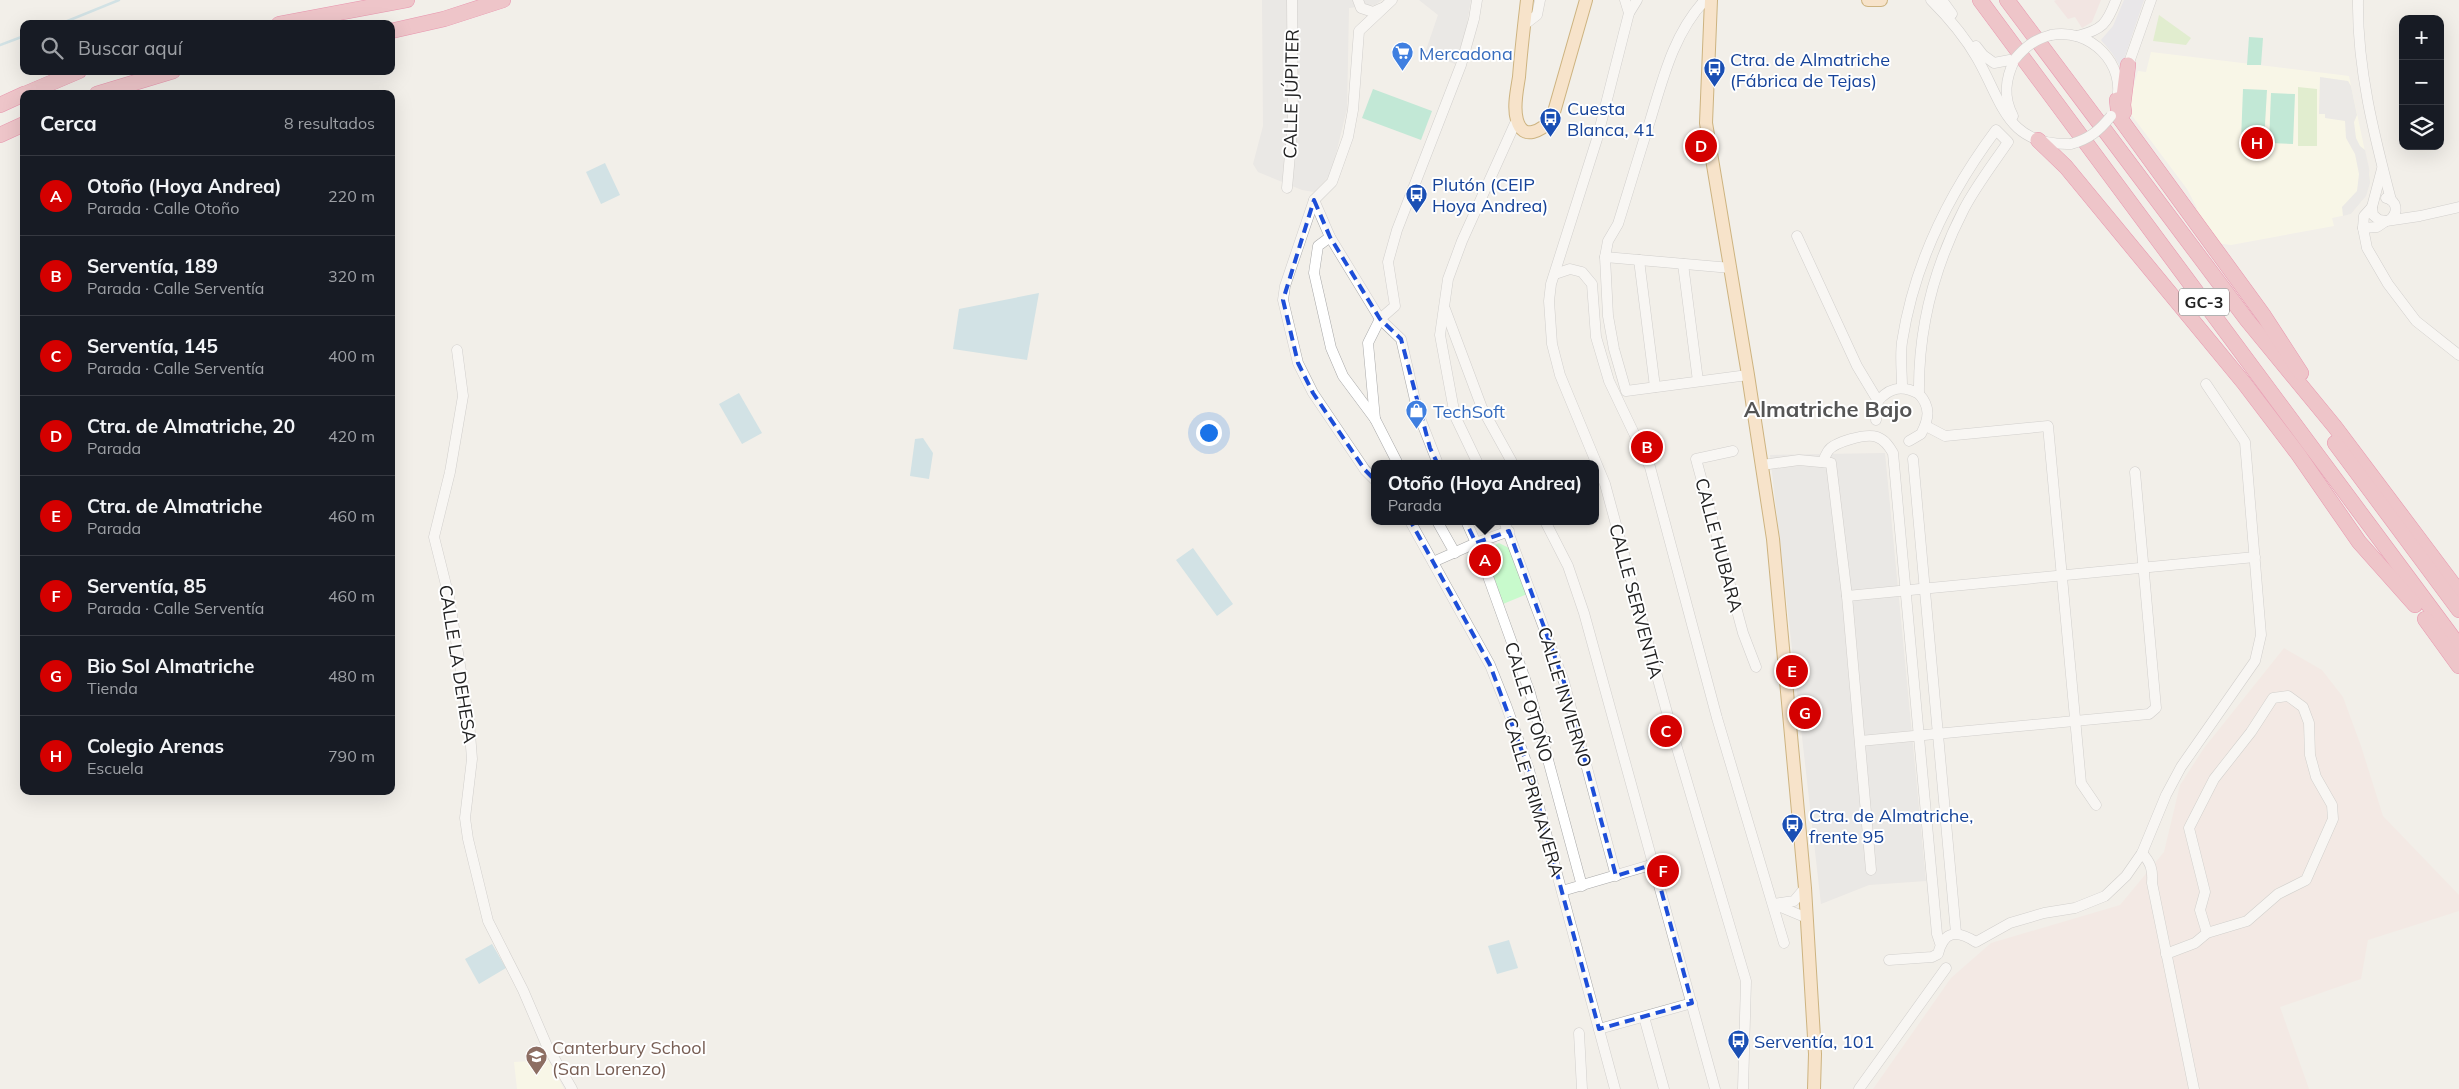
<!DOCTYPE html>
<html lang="es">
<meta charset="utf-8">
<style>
:root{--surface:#171b24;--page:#20242c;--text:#f1f3f6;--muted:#9ea1a6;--line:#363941;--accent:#d40000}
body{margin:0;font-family:Mulish,sans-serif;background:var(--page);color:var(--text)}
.controls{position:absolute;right:15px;top:15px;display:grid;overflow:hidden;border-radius:10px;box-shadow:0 5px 20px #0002}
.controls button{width:45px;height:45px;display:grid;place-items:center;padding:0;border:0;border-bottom:1px solid var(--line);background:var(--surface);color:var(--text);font:25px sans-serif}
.you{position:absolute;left:1208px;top:432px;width:18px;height:18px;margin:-12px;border:4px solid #fff;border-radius:50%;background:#1a73e8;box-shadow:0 0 0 8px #1a73e833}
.badge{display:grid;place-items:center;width:32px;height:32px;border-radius:50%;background:var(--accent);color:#fff;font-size:16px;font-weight:700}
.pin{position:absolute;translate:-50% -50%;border:2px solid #fff;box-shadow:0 1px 5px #0006}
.popup{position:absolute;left:1371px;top:460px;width:228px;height:65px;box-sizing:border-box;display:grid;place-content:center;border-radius:10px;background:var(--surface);filter:drop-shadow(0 1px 4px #0005);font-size:16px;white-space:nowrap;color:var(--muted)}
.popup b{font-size:19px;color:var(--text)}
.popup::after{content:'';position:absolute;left:50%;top:100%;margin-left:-10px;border:10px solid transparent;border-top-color:var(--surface)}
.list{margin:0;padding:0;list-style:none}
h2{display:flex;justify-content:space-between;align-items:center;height:65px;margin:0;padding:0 20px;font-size:21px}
h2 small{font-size:16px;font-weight:400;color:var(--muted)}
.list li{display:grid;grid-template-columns:32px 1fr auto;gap:15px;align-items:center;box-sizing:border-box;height:80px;padding:0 20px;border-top:1px solid var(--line)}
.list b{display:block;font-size:19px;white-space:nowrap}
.list p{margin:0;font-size:16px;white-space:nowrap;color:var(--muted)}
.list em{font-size:16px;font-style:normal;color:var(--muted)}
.icon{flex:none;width:28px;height:28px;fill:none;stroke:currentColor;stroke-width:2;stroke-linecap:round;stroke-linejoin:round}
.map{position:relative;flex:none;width:2459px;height:1089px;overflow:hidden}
.search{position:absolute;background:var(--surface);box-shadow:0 5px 20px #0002;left:20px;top:20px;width:375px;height:55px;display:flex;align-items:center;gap:12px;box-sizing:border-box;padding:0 18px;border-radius:10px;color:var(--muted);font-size:19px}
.panel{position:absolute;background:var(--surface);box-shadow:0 5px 20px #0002;left:20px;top:90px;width:375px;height:705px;border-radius:10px}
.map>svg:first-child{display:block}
.residential{fill:#e0dfdf}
.commercial{fill:#f2dad9}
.education{fill:#ffffe5}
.military{fill:#f3e3dd}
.grass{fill:#cdebb0}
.park{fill:#c8facc}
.pitch{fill:#88e0be}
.parking{fill:#e2e2e2}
.plaza{fill:#dddde8}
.water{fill:#aad3df}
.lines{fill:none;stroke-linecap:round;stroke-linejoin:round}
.stream{stroke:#aad3df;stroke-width:2.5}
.minor-casing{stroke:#a9a9a9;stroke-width:11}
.major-casing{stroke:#a06b00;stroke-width:14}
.highway-casing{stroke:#dc2a67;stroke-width:16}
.minor{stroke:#fff;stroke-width:10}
.major{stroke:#fcd6a4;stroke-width:12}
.highway{stroke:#e892a2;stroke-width:15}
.minor-bridge-casing{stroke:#a9a9a9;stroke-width:11;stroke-linecap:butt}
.minor-bridge{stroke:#fff;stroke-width:10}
.marked{fill:none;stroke:#1d4ed8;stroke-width:4;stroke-dasharray:10 6;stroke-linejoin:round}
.labels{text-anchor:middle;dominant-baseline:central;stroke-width:4;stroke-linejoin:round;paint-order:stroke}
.shield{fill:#fff;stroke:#646464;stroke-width:1}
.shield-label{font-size:16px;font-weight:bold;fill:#222}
.shop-label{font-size:18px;fill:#366cbe;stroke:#fff;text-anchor:start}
.transit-label{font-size:18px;fill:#164399;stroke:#fff;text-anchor:start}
.street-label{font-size:18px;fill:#222;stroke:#fff}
.education-label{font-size:18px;fill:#785e54;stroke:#fff;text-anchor:start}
.district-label{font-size:22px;font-weight:bold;fill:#555;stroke:#fff}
</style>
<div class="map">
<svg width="2459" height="1089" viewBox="0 0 2459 1089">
<rect width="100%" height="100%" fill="#f2efe9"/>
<g class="residential">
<polygon points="1262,0 1382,0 1375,5 1349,8 1347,109 1331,174 1314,192 1302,190 1258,172 1253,164 1263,126"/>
<polygon points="1419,0 1471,0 1465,35 1455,64 1425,53 1438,15"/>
<polygon points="1885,453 1926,881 1869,885 1821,904 1770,455"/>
</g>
<polygon class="commercial" points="2056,0 2101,0 2092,22 2082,28 2075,17 2068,19 2054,1"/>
<g class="education">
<polygon points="2151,52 2349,76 2370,175 2368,189 2362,201 2351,214 2332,218 2334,226 2231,245 2216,243 2195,210 2197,208 2187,189 2127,109 2138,71 2146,72"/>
<polygon points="549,1060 564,1089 517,1089 514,1062"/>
</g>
<polygon class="military" points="2284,648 2322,670 2343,697 2361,746 2383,816 2459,895 2459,911 2368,940 2361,979 2280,1007 2309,1089 1873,1089 1951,978 1991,943 2120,905 2164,852 2180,785 2204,748"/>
<g class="grass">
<polygon points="2159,15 2191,38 2186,45 2153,41"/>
<polygon points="2298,87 2317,89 2317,146 2298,146"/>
</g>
<polygon class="park" points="1499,543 1509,548 1527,594 1503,604 1487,558 1489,548"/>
<g class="pitch">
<polygon points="2249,37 2263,38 2261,65 2247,65"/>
<polygon points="1373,89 1432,111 1421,140 1362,118"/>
<polygon points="2243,89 2267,90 2264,142 2241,141"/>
<polygon points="2271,93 2295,94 2293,144 2269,143"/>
</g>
<polygon class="parking" points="2320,77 2348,81 2351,86 2357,115 2354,122 2356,138 2360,146 2365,150 2369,168 2370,183 2366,196 2351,214 2343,216 2342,207 2357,191 2359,174 2355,154 2346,138 2345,121 2325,118 2325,114 2319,114"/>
<polygon class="plaza" points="2124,0 2144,0 2121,68 2112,53 2101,40 2113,26"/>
<g class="water">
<polygon points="605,163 620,195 601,204 586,172"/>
<polygon points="1039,293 1027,360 953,349 959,309"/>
<polygon points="739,393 762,433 742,444 719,404"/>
<polygon points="923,438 933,453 929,479 910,476 915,439"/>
<polygon points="1193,548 1233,604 1217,616 1176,560"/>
<polygon points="1509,940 1518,968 1497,974 1488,946"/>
<polygon points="492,944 506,968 479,984 465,959"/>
</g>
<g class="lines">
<g class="stream">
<polyline points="60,24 119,0"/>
<polyline points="0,45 24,36"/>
</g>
<defs>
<g id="minor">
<polyline points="1358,0 1361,8 1373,12 1382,8"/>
<polyline points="1625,0 1629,13 1597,139 1551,284 1549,301 1552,344 1560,375 1605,484 1672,731 1746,981 1743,1089"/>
<path d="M1705,0C1674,33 1663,78 1650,121C1639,155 1629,189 1618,224L1608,241L1605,257L1608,316L1614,349L1626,391L1748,375"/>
<path d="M1931,0C1948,17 1965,37 1977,58C2003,103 2006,146 2071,144"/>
<polyline points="1942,0 1952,14"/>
<path d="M2358,0C2357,68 2374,135 2391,200"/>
<polyline points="1629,13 1637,0"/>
<polyline points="1524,25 1537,15 1540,0"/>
<path d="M2051,35C2089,27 2128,64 2116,104"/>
<path d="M2077,36C2102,30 2107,24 2116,0"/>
<polyline points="1976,46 1983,55 1994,63 2015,59"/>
<polyline points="2126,71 2151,0"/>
<path d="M2013,116C2003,97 2005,79 2015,59"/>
<polyline points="2382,169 2372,207 2373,215 2379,220 2386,221 2420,216 2459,207"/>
<polyline points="1287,188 1293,121 1292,0"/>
<path d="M2386,198C2397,201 2399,212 2390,220"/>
<polyline points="1314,200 1330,237 1380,319 1401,339 1418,413 1438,464"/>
<polyline points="2372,207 2364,216 2363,228 2367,248 2388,284 2416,321 2459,355"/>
<polyline points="2363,228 2377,227 2386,221"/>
<polyline points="1797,236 1857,366 1878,401"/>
<polyline points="1330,237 1318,246 1314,273 1331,348 1343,376 1375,419 1398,464"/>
<polyline points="1605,257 1731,268"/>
<polyline points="1639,260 1655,387"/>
<polyline points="1683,264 1698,381"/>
<polyline points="1555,274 1570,269 1582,272 1592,284 1596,337 1609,381 1650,467 1717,718 1784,943"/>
<polyline points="1445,309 1482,408 1513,464"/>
<polyline points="457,350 463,396 450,472 434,537 449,597 469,721 472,759 465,818 468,839 488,921 523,990 547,1046 572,1089"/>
<path d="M1902,387C1902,373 1900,356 1902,342C1914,264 1949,193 1996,130L2008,142C1993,164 1976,186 1964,209C1934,267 1918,329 1919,394"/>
<polyline points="1375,419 1368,343 1380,319 1395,306 1388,262 1397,230 1461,65 1474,19 1477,0"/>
<path d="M1876,420L1878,401C1890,387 1903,385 1919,394C1931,407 1929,419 1921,434L1909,441"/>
<polyline points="1926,426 1945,436 2048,426 2081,783 2096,805"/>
<polyline points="1733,451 1696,459 1743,633 1756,667"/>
<polyline points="1913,459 1956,933"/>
<path d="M1823,462C1824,459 1826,454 1828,451C1834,442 1866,433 1877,437C1885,440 1889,446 1893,453L1937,934L1940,943"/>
<polyline points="1478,464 1455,416 1440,335 1448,279 1462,241 1517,119"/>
<polyline points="1762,465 1799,460 1831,463 1847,596 1871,870"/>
<polyline points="1375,480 1365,470 1313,393 1298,363 1283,300 1285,286 1314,200 1332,182 1348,137 1353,110 1359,31 1392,0"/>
<polyline points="1410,521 1490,665 1506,705 1529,770 1615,1089"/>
<polyline points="1437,521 1455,553"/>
<polyline points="1466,521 1476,543 1530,693 1582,886"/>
<polyline points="1504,521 1564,682 1616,876"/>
<polyline points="1545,521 1568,566 1584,613 1715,1089"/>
<polyline points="1433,562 1476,543 1509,531"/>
<polyline points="1847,596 2255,557"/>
<polyline points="1860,741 2149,714 2156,708 2135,472"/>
<path d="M2142,853C2151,863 2153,870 2152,883L2194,1089"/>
<polyline points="1562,891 1654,864"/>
<polyline points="1773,904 1794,901 1805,888"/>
<polyline points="1774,904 1807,918"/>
<polyline points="2166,954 2195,943 2207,933 2247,921 2278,894 2306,880 2333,819 2332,805 2316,777 2310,755 2309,723 2303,707 2288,696 2273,698 2251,732 2214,779 2189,828 2205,892 2200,910 2207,933"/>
<path d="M1889,960L1932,957L1938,954C1944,930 1957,930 1976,942L2010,923L2044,913L2075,908L2105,896L2126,876L2142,853L2166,795L2181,767L2255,661L2261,635L2245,442L2206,384"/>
<polyline points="1644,1017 1664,1089"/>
<polyline points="1599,1029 1692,1003"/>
<polyline points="1579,1033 1582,1089"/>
<polyline points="1859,1089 1946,968"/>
</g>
<g id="major">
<path d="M1527,0C1524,26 1521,51 1519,77C1517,90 1513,107 1517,120C1523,142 1542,130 1552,119L1586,0"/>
<polyline points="1711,0 1706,123 1748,375 1773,539 1805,888 1815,1054 1814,1089"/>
<polyline points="1868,0 1881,0"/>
</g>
<g id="highway">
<polyline points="1980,0 2459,646"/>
<polyline points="2007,0 2247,320 2335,427 2459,592"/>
<polyline points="279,24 407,0"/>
<polyline points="391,31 444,19 503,0"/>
<polyline points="25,94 79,71"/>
<polyline points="97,94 173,71"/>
<polyline points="2117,100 2119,117 2264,316 2301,373"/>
<polyline points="0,105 24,94"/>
<polyline points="2124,112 2123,105 2128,65"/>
<polyline points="0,135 24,124"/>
<polyline points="2038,140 2066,167 2244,383 2298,454 2359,542 2415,605"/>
<polyline points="2335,443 2459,610"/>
<polyline points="2425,619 2459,666"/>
</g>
</defs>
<use href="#minor" class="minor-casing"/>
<use href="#major" class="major-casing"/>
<use href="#highway" class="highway-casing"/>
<use href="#minor" class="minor"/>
<use href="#major" class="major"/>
<use href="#highway" class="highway"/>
<defs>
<g id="minor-bridge">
<path d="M2015,59C2025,47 2035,39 2051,35"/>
<path d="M2071,144C2089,139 2099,131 2111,116"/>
</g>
</defs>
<use href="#minor-bridge" class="minor-bridge-casing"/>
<use href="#minor-bridge" class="minor-bridge"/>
</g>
<path d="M0 0H2459V1089H0ZM1314,200L1330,237L1380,319L1401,339L1430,448L1476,543L1509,531L1564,682L1616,876L1654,864L1692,1003L1599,1029L1529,770L1490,665L1405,511L1365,470L1313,393L1298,363L1283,300Z" fill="#f2efe9" fill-opacity=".55" fill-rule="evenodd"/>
<path class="marked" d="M1314,200L1330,237L1380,319L1401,339L1430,448L1476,543L1509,531L1564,682L1616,876L1654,864L1692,1003L1599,1029L1529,770L1490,665L1405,511L1365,470L1313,393L1298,363L1283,300Z"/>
<defs>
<symbol id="supermarket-pin" viewBox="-11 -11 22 30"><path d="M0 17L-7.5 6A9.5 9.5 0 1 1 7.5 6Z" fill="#3f7fe0" stroke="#fff"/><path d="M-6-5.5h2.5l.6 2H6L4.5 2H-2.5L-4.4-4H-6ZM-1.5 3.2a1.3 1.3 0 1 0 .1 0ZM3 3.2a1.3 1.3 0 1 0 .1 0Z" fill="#fff"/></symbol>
<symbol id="bus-pin" viewBox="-11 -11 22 30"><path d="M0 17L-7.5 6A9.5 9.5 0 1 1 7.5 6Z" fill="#1a4fb4" stroke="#fff"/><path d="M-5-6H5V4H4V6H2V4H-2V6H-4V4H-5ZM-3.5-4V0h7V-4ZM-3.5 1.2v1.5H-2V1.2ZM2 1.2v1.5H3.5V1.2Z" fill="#fff"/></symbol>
<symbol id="shop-pin" viewBox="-11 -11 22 30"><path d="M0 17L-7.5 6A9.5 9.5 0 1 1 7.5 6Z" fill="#3f7fe0" stroke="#fff"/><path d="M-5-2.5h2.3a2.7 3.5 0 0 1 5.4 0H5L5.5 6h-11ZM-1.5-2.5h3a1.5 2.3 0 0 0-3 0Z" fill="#fff"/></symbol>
<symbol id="school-pin" viewBox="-11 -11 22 30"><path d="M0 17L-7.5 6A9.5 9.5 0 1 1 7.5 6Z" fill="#8d6e63" stroke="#fff"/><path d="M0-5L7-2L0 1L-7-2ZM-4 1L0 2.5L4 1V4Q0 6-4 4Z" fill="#fff"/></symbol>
</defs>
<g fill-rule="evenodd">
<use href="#supermarket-pin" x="1390" y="40" width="25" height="34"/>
<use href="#bus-pin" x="1702" y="56" width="25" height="34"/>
<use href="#bus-pin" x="1538" y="106" width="25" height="34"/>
<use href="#bus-pin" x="1404" y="182" width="25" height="34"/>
<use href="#shop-pin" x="1404" y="398" width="25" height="34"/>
<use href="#bus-pin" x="1780" y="812" width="25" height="34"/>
<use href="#bus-pin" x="1726" y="1028" width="25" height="34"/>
<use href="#school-pin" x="524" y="1044" width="25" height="34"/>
</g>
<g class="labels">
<rect class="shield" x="2179" y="288.5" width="50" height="27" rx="4"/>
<g class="shield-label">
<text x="2204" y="302">GC-3</text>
</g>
<g class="shop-label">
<text x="1419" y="53">Mercadona</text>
<text x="1433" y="411">TechSoft</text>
</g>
<g class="transit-label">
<text x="1730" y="59">Ctra. de Almatriche<tspan x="1730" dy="21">(Fábrica de Tejas)</tspan></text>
<text x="1567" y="108">Cuesta<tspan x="1567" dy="21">Blanca, 41</tspan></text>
<text x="1432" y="184">Plutón (CEIP<tspan x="1432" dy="21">Hoya Andrea)</tspan></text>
<text x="1809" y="815">Ctra. de Almatriche,<tspan x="1809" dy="21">frente 95</tspan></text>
<text x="1754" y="1041">Serventía, 101</text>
</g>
<g class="street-label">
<text transform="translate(1291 94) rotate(-89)">CALLE JÚPITER</text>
<text transform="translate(1719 545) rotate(75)">CALLE HUBARA</text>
<text transform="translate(1636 601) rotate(75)">CALLE SERVENTÍA</text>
<text transform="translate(458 664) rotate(81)">CALLE LA DEHESA</text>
<text transform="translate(1565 697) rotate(73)">CALLE INVIERNO</text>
<text transform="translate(1529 702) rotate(73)">CALLE OTOÑO</text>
<text transform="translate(1534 797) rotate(73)">CALLE PRIMAVERA</text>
</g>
<g class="education-label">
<text x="552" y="1047">Canterbury School<tspan x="552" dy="21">(San Lorenzo)</tspan></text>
</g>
<g class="district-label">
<text x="1828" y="409">Almatriche Bajo</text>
</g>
</g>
</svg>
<div class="controls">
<button>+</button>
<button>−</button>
<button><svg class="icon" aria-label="layers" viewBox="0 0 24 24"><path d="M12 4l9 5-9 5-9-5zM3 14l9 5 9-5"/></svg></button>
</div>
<div class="you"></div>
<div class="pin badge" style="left:1485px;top:560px">A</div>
<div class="popup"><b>Otoño (Hoya Andrea)</b>Parada</div>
<div class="pin badge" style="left:1647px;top:447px">B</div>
<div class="pin badge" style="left:1666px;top:731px">C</div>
<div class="pin badge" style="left:1701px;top:146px">D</div>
<div class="pin badge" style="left:1792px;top:671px">E</div>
<div class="pin badge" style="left:1663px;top:871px">F</div>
<div class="pin badge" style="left:1805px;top:713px">G</div>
<div class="pin badge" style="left:2257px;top:143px">H</div>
<div class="search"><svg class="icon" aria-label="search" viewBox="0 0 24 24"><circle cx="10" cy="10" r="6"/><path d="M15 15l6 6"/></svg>Buscar aquí</div>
<section class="panel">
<h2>Cerca<small>8 resultados</small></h2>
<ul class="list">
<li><span class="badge">A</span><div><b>Otoño (Hoya Andrea)</b><p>Parada · Calle Otoño</p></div><em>220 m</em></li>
<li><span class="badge">B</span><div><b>Serventía, 189</b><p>Parada · Calle Serventía</p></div><em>320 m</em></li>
<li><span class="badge">C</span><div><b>Serventía, 145</b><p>Parada · Calle Serventía</p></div><em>400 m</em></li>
<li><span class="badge">D</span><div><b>Ctra. de Almatriche, 20</b><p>Parada</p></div><em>420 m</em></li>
<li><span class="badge">E</span><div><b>Ctra. de Almatriche</b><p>Parada</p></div><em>460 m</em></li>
<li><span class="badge">F</span><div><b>Serventía, 85</b><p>Parada · Calle Serventía</p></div><em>460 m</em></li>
<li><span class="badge">G</span><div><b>Bio Sol Almatriche</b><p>Tienda</p></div><em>480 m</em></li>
<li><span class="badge">H</span><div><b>Colegio Arenas</b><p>Escuela</p></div><em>790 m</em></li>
</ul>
</section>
</div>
